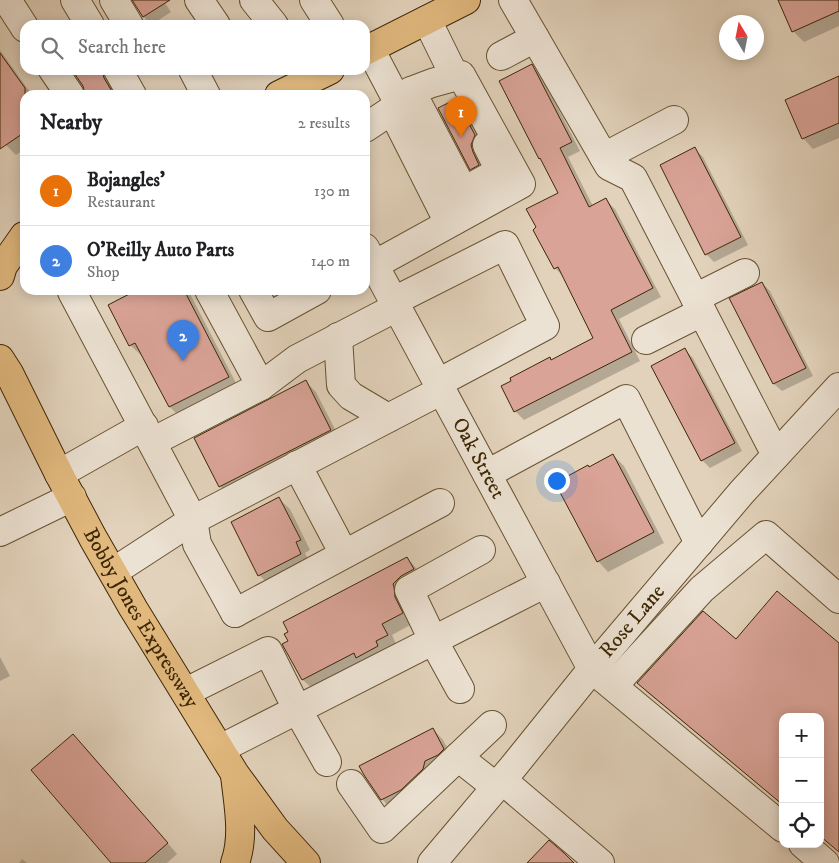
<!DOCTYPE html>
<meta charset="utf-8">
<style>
:root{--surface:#fff;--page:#f6f6f6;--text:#202124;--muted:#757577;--line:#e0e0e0;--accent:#8f2418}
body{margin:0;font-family:"IM FELL DW Pica",serif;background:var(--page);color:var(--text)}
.controls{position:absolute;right:15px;bottom:15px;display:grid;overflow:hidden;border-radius:10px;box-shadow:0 2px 12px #0003}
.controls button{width:45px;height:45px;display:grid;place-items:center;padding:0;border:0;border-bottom:1px solid var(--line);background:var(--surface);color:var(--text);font:25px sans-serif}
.compass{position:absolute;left:719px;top:15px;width:45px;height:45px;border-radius:50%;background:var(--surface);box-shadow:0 2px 12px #0003;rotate:350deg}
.you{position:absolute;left:556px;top:480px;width:18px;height:18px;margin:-12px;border:4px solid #fff;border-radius:50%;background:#1a73e8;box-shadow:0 0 0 8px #1a73e833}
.badge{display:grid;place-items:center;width:32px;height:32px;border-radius:50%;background:var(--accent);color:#fff;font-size:16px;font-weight:700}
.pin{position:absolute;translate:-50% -41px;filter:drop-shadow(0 1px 2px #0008)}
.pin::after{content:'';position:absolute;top:26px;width:18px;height:15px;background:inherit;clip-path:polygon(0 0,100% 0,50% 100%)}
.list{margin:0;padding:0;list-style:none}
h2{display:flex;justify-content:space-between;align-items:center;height:65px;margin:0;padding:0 20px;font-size:21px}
h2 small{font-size:16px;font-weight:400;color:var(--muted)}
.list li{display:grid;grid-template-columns:32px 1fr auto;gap:15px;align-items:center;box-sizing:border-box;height:70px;padding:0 20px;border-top:1px solid var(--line)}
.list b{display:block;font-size:19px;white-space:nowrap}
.list p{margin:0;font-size:16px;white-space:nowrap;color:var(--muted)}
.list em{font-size:16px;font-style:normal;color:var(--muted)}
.icon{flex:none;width:28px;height:28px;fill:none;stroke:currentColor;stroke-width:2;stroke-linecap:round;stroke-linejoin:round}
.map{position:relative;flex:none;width:839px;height:863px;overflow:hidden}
.search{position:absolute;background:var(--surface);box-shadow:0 2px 12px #0003;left:20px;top:20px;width:350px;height:55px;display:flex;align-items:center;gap:12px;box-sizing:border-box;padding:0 18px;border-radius:15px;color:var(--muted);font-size:19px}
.panel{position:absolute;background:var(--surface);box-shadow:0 2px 12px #0003;left:20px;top:90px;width:350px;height:205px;border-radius:15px}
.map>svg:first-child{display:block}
.shadow{fill:#0003}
.building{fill:#d9a397;stroke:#3e2705}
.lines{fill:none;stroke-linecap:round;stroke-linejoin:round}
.minor-casing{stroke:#675232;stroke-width:30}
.major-casing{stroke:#3e2705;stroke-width:30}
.minor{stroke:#ece2d3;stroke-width:28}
.major{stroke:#e1b97e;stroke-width:28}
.labels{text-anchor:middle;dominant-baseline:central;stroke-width:4.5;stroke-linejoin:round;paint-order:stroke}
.street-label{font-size:21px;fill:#3e2705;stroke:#ece2d3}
</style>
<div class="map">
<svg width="839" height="863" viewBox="0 0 839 863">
<rect width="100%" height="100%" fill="#e2d2bb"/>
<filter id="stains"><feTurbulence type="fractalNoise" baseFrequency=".004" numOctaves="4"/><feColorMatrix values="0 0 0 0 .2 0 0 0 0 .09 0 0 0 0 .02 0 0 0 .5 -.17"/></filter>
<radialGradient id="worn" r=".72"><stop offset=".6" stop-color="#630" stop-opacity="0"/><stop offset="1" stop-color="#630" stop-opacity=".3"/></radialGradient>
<g class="shadow">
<polygon points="134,0 163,0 171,12 151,25 144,17"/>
<polygon points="779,0 839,0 839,26 804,42 793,31"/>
<polygon points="0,50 32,95 25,95 25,149 16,155 6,145 0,136"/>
<polygon points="532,66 541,75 580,151 568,157 593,206 606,200 615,209 661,297 619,319 640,361 524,420 515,411 552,361 595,338 565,278 555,268 560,194 544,162 540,158"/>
<polygon points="73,70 110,70 117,95 87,95 84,86"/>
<polygon points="839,78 839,138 813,149 803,138"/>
<polygon points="456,100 464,108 483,144 486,173 479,177 471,169"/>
<polygon points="695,149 703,157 748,245 714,262 706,254"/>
<polygon points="762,283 770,291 813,376 782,391 774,384 731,299"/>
<polygon points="140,290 188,290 238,387 180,417 170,407 143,354 141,355 130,345"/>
<polygon points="685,350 693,358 742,451 710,468 702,460"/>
<polygon points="306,382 316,392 341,441 231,497 220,486 196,439"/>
<polygon points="613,455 624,466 664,543 608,572 598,561 589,468"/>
<polygon points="279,499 290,509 310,550 305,553 311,565 270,585 259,575"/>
<polygon points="407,558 417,569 424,580 412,624 392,635 397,646 314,690 303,680 284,644"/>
<polygon points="737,641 839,645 839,852 820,836 820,717 783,717 783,805 649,694 638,683"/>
<polygon points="0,657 10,676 0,681"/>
<polygon points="433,729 443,740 454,760 392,810 382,799"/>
<polygon points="84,746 177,854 167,863 113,863"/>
<polygon points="22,859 27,863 19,863"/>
</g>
<g class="building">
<polygon points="132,0 170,0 143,17"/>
<polygon points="778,0 839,0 839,11 792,32"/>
<polygon points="0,53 25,88 25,132 0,149"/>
<polygon points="532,64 572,142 560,148 589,207 606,198 653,288 611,310 632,352 514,412 501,386 511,381 510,378 550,357 551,360 593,338 558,267 554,269 533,230 536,227 526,209 558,193 540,158 539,159 499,81"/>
<polygon points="72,70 102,70 104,78 113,93 109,95 85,95 83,86"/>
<polygon points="839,76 839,123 802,139 785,100"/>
<polygon points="456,99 475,135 471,145 473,152 479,165 470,170 438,108"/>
<polygon points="695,147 741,237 705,255 660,165"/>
<polygon points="762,282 806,368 773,384 729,298"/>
<polygon points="137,290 184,290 229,377 169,407 135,343 129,346 108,305"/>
<polygon points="685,348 735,443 701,461 651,366"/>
<polygon points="306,380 331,430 219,487 194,438"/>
<polygon points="613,454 654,532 597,562 555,483 588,465 589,467"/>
<polygon points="279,497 301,540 296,542 301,554 258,576 231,522"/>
<polygon points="407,557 414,569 401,576 393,584 394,587 395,597 403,613 382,624 388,635 376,641 378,646 356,658 354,653 302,680 282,644 288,641 284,634 288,632 283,622"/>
<polygon points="777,591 839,643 839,852 820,836 820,717 783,717 783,805 637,683 703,611 736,639"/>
<polygon points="433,728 444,749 438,755 425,761 423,769 401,790 381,800 364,775 359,766"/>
<polygon points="73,734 168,843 145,863 111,863 31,770"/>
<polygon points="549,840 564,853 574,863 527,863"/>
</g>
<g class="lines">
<defs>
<g id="minor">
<polyline points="7,0 25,28"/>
<polyline points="75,0 90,25"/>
<polyline points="114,0 129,25"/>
<polyline points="199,0 216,25"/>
<polyline points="254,0 274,25"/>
<polyline points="314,0 330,25"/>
<polyline points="513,0 609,166 633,178 776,455"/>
<polyline points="427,20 455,77"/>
<polyline points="370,49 399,104"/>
<polyline points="501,56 535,38"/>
<polyline points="53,70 70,95"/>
<polyline points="118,70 132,95"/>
<polyline points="193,70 206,95"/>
<polyline points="411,91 472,207"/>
<polyline points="392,110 449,223"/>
<polyline points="365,128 392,110 411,91 432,83 461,75 521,184 374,265"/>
<polyline points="604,157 674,120"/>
<polyline points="464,191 500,171 487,145"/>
<path id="s1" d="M365,248L592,669L783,828"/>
<polyline points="75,290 72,292 193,520 197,544 235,613"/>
<polyline points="253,290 268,317 317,290"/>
<polyline points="695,298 745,273"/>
<polyline points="394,301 505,245 545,326 438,383"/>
<polyline points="338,337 341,385 351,396 388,418"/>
<polyline points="646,340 702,312"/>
<polyline points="261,386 297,359 397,307"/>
<polyline points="152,442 261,386 209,290"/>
<polyline points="297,465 344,554"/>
<polyline points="59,474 144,426"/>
<polyline points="487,474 626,399 699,543"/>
<polyline points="0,532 72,497"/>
<polyline points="113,572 193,520 442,390"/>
<polyline points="235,613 440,503"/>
<polyline points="613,686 702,589 766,535 839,599"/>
<polyline points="460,689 433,640 409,590 481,550"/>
<polyline points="186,692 268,651 297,709 327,762"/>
<polyline points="220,749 546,583"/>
<polyline points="458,757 496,787"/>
<polyline points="502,780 600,863"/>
<polyline points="351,784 382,829 492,725"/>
<polyline points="803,844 825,863"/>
<path id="s2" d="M432,863L513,767L592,669L742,492L839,387"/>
</g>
<g id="major">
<polyline points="365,51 466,0"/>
<polyline points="279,95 330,70"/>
<polyline points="0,276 3,266 24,236"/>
<path id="s3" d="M0,359L9,373L59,474L93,538L133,608L235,774L275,829L306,863"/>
<path d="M235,863C245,835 238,804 235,775"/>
</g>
</defs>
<use href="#minor" class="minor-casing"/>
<use href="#major" class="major-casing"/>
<use href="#minor" class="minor"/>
<use href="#major" class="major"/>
</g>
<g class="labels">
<g class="street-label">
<text stroke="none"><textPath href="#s1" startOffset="239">Oak Street</textPath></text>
<text stroke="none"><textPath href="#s3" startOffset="295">Bobby Jones Expressway</textPath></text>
<text stroke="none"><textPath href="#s2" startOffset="314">Rose Lane</textPath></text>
</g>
</g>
<rect width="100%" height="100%" filter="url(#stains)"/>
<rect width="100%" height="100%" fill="url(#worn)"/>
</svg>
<div class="controls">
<button>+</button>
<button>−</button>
<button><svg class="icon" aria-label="locate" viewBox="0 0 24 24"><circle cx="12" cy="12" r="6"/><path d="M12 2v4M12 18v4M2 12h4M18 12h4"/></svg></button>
</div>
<svg class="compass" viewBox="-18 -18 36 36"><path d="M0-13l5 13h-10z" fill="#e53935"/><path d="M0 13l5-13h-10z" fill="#757577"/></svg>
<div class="you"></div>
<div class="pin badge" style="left:461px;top:137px;background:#e8710a">1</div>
<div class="pin badge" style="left:183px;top:361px;background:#3f7fe0">2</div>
<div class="search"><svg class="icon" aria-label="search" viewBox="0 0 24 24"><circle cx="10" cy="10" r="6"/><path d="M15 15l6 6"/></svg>Search here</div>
<section class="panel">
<h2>Nearby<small>2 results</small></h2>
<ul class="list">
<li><span class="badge" style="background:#e8710a">1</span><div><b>Bojangles'</b><p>Restaurant</p></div><em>130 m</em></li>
<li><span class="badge" style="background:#3f7fe0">2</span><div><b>O'Reilly Auto Parts</b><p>Shop</p></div><em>140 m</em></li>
</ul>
</section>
</div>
